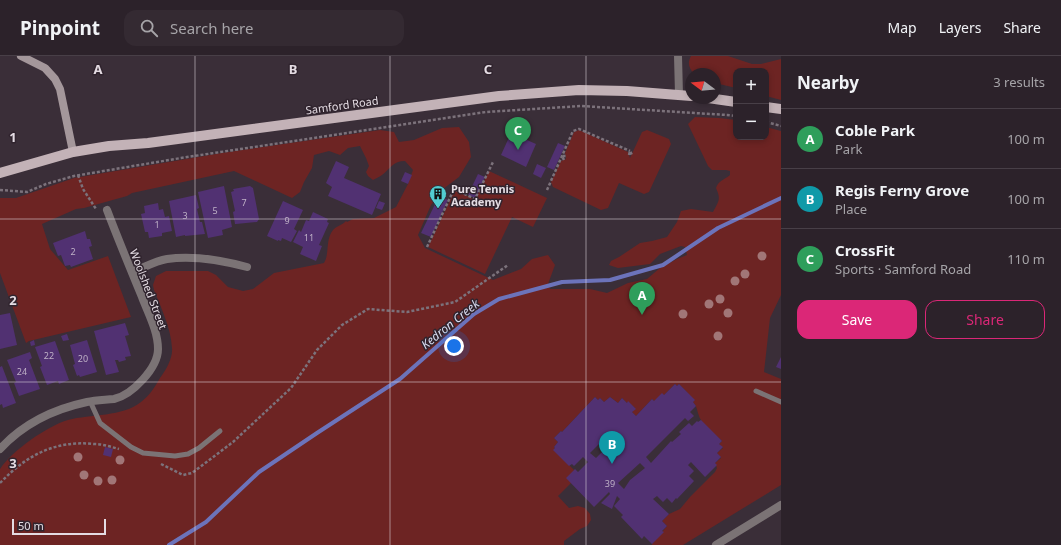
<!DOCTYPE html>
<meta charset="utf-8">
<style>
:root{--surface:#2c222a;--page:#342a32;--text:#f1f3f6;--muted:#a6a4a8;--line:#483f47;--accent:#db2777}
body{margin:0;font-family:"Noto Sans",sans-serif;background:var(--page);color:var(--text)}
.controls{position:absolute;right:12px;top:12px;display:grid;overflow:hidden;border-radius:8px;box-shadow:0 2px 6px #0003}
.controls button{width:36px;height:36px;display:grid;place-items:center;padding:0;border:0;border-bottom:1px solid var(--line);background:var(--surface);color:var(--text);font:20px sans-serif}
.compass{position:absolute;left:685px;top:12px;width:36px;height:36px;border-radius:50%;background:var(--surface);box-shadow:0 2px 6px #0003;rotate:286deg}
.scale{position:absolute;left:12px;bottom:10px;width:94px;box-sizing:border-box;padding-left:4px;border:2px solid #e4dce3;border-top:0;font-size:11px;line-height:14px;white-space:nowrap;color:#e4dce3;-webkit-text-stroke:3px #30242e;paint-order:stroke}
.you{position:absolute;left:454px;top:290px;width:14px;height:14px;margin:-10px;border:3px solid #fff;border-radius:50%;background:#1a73e8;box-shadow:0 0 0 6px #1a73e833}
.badge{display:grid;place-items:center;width:26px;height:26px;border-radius:50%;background:var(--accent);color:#fff;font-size:13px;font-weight:700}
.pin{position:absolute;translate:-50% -33px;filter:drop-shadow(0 1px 2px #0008)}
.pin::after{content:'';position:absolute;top:21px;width:14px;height:12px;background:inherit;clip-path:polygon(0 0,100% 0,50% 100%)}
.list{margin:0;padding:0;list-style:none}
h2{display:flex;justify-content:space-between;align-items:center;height:52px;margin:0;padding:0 16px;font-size:17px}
h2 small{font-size:13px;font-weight:400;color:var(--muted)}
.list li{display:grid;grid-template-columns:26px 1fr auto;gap:12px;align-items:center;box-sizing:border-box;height:60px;padding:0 16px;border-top:1px solid var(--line)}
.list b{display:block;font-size:15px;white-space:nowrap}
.list p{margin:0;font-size:13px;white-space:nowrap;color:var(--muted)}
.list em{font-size:13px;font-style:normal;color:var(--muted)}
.actions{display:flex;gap:8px;padding:12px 16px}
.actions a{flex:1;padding:9px 0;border:1px solid var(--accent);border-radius:12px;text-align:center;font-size:14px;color:var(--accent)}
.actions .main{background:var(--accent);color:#fff}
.icon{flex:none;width:22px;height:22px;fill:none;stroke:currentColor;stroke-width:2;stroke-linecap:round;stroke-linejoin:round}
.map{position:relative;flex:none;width:781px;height:489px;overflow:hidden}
header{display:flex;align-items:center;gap:24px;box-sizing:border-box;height:56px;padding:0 20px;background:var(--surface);border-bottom:1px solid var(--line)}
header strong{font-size:19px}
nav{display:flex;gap:22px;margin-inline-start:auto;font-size:14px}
.search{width:280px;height:36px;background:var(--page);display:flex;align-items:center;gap:10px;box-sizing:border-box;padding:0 14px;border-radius:12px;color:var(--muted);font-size:15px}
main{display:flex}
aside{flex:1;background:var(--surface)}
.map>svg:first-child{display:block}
.green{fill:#6d2423}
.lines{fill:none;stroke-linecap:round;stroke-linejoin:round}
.stream{stroke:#6c73ba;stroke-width:4}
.building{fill:#513172;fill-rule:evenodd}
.path{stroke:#7c727b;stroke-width:2.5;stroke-dasharray:3 2;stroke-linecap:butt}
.service{stroke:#7b7375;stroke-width:5}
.minor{stroke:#7b7375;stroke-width:8}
.secondary{stroke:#a4979b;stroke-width:8}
.primary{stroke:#c3b2b7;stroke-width:10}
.tree{fill:#a17677}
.grid{fill:none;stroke:#e4dce3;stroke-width:1;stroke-opacity:0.55}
.labels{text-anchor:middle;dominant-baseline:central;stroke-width:3;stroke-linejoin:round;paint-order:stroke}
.number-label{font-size:9px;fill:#bfb1c7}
.street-label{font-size:11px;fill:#e4dce3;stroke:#30242e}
.poi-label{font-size:11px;font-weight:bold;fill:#e4dce3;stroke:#30242e;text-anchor:start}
.water-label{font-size:12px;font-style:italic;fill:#d7dbef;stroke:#30242e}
.grid-label{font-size:13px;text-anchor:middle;font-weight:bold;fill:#e4dce3;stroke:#30242e;stroke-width:3;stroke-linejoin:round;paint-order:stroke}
</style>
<header>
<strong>Pinpoint</strong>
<div class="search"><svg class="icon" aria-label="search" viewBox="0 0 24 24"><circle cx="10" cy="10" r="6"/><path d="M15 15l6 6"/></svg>Search here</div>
<nav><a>Map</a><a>Layers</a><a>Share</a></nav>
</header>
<main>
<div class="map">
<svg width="781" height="489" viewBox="0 0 781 489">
<rect width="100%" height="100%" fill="#3a2e38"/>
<g class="green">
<path d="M691,0H728L752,8H761L781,3V44L766,40V15H736V32L715,27V18H694C689,12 687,7 691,0Z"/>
<path d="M695,61L719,62L736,64V81H766V71L781,75V239L770,262L764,316L781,323V429L683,489H652V488L667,470L662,465L669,458L680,453L690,441L715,416L717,412L715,407L721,402L717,397L723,392L719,388L722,385C715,378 706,372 701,364C697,358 698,351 693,346L694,344L679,328L677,330L675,328L664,339L654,345L652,343L636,360L632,356L635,352L628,346L627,347L622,342L618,347L610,341L604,346L600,342L598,344L595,341L562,376L561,375L554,382L558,386L554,391L555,392L554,394L574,414L571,427L558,440L569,452L578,450L585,452L590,458L591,464L587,470L580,473L564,485V489H0V413C12,395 47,370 68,364C90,358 123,361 141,346C149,340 155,331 160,322C166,314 173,302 172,292C171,272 161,252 154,234L153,229L156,220L166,215H208L216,219L228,231L243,235L253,233L274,217L324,207C330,197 325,184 333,174C336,170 343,169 346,165L347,166L353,163L374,162L396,151L408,128L413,114L405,105C393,105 390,113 382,119C380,121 376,122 373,124L368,120L366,116L369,110L366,102L360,90L348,92L340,99L329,95L314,99L312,112L304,126L300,136L292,142L234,115L132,137L127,140L84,152L76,153L42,168L50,193L68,214L108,200L131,261L29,285L26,287L0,217V142H16L74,122L222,97L380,74L394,76L399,86L414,84L442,72L459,71L469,86L471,101L459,121L443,133L431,149L418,179L425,192L493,224L521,213L532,203L548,199L555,209L548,228L550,233H590L607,237L628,227L647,223L660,212L677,203L687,199L685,191L681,190L660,198L650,208L618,212L609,209L611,205L619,201L640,187L652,185L667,181L677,166L681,155L691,153L713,156C719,145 721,143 716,132C719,124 724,124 730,119V115L726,114H712L708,110L688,68Z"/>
<polygon points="579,74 628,96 630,102 642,76 647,74 669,83 671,88 649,136 644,138 619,127 608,152 601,154 553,131 551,126 561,105 566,103 565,97 574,76"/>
<polygon points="489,115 547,142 533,171 512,161 485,218 428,191 455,134 475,144"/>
</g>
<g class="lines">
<polyline class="stream" points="169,489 206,466 259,416 317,377 400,323 474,258 499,243 562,226 610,224 663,209 718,172 781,142"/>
</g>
<g class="building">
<polygon points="511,77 536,88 526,111 501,99"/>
<polygon points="558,87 565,90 554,114 547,111"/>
<polygon points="336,105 349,111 344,122 381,138 372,159 328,140 332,131 326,127"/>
<polygon points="537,108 546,112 541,122 533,118"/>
<polygon points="405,116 412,119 408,128 401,125"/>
<polygon points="478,118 485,121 475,142 468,139"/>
<polygon points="224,130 232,171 222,174 223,179 208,182 198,136"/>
<polygon points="250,130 253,132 259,163 257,166 236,168 235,168 233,156 235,155 231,136 234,135 233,133"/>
<polygon points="196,139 199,152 197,153 200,166 202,166 205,178 185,180 185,179 176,181 169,145"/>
<polygon points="439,140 448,144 431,181 421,177"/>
<polygon points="283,145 303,154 294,173 297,175 291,186 282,182 281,185 278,184 278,185 267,180"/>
<polygon points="379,145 385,147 382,154 376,152"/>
<polygon points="158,147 159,154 163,153 165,161 169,160 172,175 162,177 162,180 149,182 148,176 145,176 141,158 145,157 144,150"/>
<polygon points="313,156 328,163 327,166 329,167 319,189 322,190 316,205 300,198 303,191 293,186 299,174 301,176 306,164 309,165"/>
<polygon points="85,175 87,183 90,183 92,190 89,191 93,203 71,211 70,209 65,210 61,199 58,200 53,187"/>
<polygon points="10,257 17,289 0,293 0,259"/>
<polygon points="125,267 129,279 125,280 131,300 125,301 126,304 119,306 118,304 115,304 119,316 106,319 94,275"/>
<polygon points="67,278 69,284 63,285 61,280"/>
<polygon points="34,284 35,289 31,290 30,286"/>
<polygon points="87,284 97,316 80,321 79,319 77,320 73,309 75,308 70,289"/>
<polygon points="55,285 69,324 59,328 58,325 47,329 40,311 42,310 35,291"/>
<polygon points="30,296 32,302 29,304 40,333 19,340 14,327 16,326 7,304"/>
<polygon points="781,301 781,313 776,311"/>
<polygon points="2,310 16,347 3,352 2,348 0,349 0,311"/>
<path d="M675,328L677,330L679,328L695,344L693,346L696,350L690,356L694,360L688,365L685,362L646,401L651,407L671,385L672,386L681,378L679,376L689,367L692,370L697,365L698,366L701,364L722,385L719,388L723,391L717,397L721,401L715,407L717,409L705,421L691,406L688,409L694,415L689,420L694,425L677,443L676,442L672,447L667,442L663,446L657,440L653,443L669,458L662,465L667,470L662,475L664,476L652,488L644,480L642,483L621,461L623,459L614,450L620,443L617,440L612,453L601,447L610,438L609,436L594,451L566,422L575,413L578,416L588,406L583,401L574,410L572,408L569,410L553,394L555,392L554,391L558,386L554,382L561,375L562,376L595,341L598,344L600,342L604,346L610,341L618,347L622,342L627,347L628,345L636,353L632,356L636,360L652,343L654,345L662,337L664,339ZM606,381L615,389L616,388L619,391V393L612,399H610L605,395L603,396V395L596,402L590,397ZM640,407L645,412L630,424L624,433L618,427Z"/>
<polygon points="105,391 113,393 111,401 103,399"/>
</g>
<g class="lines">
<g class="path">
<polyline points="766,66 781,70"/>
<polyline points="629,99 630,95 632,99"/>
<polyline points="564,104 562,100 566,100"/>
<polyline points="78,119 83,133 96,153"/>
<polyline points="0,134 27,136 46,128 74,120 181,102 486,56 581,50 727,59 736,60"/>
<polyline points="547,134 573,75 579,73 630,95"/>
<polyline points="427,191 454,133 475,143 493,106"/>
<polyline points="161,408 183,419 192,417 233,386 291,332 317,294 342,269 368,253 407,256 455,246 508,209"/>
<path d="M0,427C27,399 55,384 94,388C103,388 111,391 119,393"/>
</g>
<g class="service">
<polyline points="756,335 781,346"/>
<polyline points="90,345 100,367 131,391 143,397 175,400 188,398 199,392 220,375"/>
</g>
<g class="minor">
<polyline points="678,0 679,38"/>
<path d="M132,216C143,212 155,205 167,203C194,199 221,204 247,211"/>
<path d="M0,393C23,368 54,353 87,346C96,344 105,344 114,343C132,339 158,312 158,293C158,275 148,257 142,241C130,212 118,183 107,154"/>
<polyline points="716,489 781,449"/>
</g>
<polyline class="secondary" points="21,0 45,12 55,23 60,33 73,96"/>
<g class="primary">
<polyline points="708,42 736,46"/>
<polyline points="766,51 781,53"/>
<polyline points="0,117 73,96 109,90 148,87 499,40 579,34 627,35 691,40"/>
</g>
</g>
<g class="tree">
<circle cx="762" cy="200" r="4.5"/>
<circle cx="745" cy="218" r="4.5"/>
<circle cx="735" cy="225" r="4.5"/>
<circle cx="720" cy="243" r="4.5"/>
<circle cx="709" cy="248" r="4.5"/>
<circle cx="728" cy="257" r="4.5"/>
<circle cx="683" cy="258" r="4.5"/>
<circle cx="718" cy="280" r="4.5"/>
<circle cx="78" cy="401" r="4.5"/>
<circle cx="120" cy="404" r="4.5"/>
<circle cx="84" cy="419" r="4.5"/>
<circle cx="112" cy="424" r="4.5"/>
<circle cx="98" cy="425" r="4.5"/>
</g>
<path class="grid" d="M195,0V489M390,0V489M586,0V489M0,163H781M0,326H781"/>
<defs>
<symbol id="building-pin" viewBox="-11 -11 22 30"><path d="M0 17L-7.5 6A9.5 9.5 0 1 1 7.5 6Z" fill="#52ccd1" stroke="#30242e"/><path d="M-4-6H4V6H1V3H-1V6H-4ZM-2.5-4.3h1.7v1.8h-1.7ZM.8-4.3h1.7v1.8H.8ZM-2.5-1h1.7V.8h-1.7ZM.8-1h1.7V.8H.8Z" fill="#111"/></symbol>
</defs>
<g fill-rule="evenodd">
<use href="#building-pin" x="428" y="128" width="20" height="27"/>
</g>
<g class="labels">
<g class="number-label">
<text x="244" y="146">7</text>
<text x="215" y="154">5</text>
<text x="185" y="159">3</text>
<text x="287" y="164">9</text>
<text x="157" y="168">1</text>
<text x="309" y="181">11</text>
<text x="73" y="195">2</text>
<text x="49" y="299">22</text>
<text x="83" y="302">20</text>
<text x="22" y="315">24</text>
<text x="610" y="427">39</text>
</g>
<g class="street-label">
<text transform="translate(342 49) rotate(-8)">Samford Road</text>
<text transform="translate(149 233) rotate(69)">Woolshed Street</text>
</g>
<g class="poi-label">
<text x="451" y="132">Pure Tennis<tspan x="451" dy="13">Academy</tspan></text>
</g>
<g class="water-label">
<text transform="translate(450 268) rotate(-39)">Kedron Creek</text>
</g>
</g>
<g class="grid-label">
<text x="98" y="18">A</text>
<text x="293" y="18">B</text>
<text x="488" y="18">C</text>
<text x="13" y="86">1</text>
<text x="13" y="249">2</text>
<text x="13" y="412">3</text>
</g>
</svg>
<div class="controls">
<button>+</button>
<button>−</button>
</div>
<svg class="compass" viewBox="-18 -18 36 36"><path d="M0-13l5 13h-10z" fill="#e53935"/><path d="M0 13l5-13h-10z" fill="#a6a4a8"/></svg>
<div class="scale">50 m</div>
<div class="you"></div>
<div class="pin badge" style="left:642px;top:259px;background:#2e9e5b">A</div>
<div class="pin badge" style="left:612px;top:408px;background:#0f9aa8">B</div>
<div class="pin badge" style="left:518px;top:94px;background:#2e9e5b">C</div>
</div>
<aside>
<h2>Nearby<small>3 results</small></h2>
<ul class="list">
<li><span class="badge" style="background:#2e9e5b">A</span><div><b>Coble Park</b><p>Park</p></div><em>100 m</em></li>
<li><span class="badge" style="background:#0f9aa8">B</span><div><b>Regis Ferny Grove</b><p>Place</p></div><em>100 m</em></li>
<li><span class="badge" style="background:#2e9e5b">C</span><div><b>CrossFit</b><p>Sports · Samford Road</p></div><em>110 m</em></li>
</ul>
<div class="actions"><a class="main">Save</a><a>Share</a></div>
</aside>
</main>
